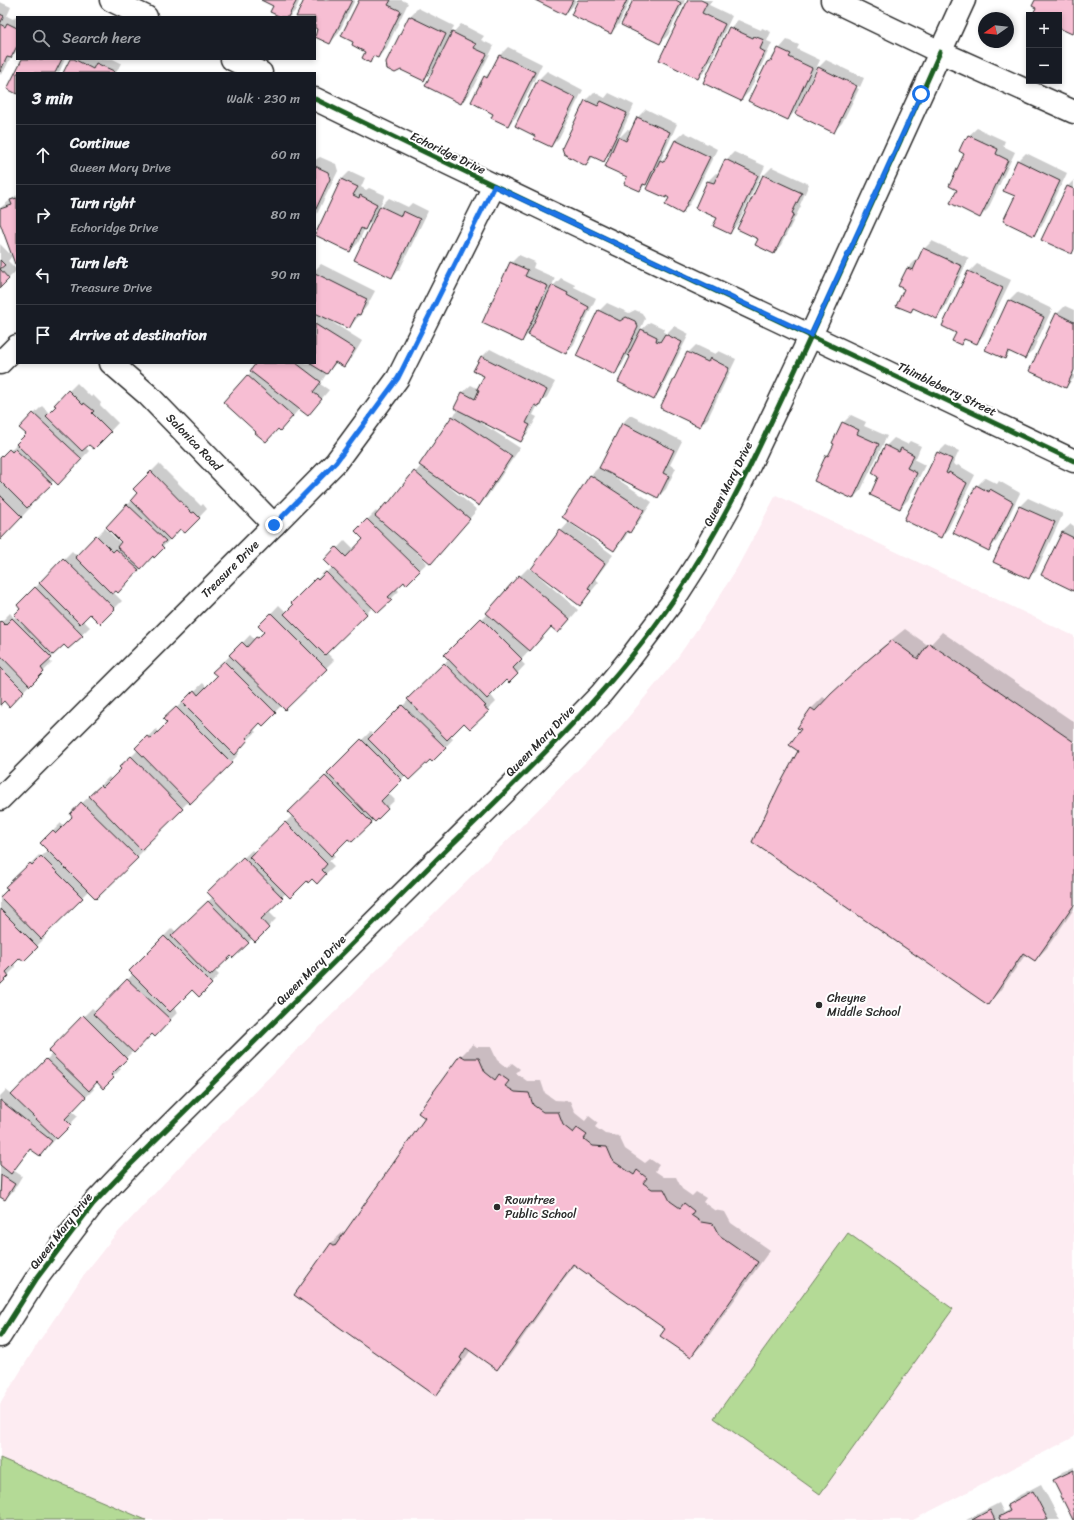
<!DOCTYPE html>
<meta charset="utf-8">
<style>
:root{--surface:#171b24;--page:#20242c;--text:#f1f3f6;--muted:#9ea1a6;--line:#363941}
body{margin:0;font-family:Sriracha,sans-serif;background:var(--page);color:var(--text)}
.controls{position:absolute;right:12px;top:12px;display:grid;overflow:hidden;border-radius:0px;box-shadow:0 2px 6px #0003}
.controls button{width:36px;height:36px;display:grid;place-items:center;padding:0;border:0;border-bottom:1px solid var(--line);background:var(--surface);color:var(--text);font:20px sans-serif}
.compass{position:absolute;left:978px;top:12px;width:36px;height:36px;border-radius:50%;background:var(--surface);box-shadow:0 2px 6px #0003;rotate:256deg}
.stop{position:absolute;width:12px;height:12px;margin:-9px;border:3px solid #1a73e8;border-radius:50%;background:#fff}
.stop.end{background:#1a73e8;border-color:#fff;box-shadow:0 1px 4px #0008}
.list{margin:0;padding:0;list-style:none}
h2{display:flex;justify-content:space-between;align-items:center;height:52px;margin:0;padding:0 16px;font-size:17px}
h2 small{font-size:13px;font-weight:400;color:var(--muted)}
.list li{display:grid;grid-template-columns:26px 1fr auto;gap:12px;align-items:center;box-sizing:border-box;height:60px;padding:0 16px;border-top:1px solid var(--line)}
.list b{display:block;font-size:15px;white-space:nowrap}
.list p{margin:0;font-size:13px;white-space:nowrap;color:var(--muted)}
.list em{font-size:13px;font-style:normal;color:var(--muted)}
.icon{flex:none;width:22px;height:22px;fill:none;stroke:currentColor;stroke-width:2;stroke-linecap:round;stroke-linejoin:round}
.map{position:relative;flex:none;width:1074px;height:1520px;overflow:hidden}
.search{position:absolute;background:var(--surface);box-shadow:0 2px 6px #0003;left:16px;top:16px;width:300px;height:44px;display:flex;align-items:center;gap:10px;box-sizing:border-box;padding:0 14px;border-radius:0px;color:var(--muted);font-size:15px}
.panel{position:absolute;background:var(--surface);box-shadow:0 2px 6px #0003;left:16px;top:72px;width:300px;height:292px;border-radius:0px}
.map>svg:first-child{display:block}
.built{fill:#fdecf2}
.green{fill:#b4da96;stroke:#708260}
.shadow{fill:#0003}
.building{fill:#f7bed3;stroke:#2b2b2b}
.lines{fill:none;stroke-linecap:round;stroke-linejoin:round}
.street-casing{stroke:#2b2b2b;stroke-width:25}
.secondary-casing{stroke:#2b2b2b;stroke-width:25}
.street{stroke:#fff;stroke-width:22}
.secondary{stroke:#fff;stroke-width:22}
.cycleway-casing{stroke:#fff;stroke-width:8}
.cycleway{stroke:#1b5e20;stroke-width:5}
.route{stroke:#1a73e8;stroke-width:5}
.poi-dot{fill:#2b2b2b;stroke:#fff;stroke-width:1.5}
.labels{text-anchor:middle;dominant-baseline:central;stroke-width:4;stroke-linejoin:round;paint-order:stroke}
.street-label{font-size:12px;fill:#2b2b2b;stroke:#fff}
.poi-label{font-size:12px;fill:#2b2b2b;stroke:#fff;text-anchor:start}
</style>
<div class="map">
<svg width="1074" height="1520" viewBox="0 0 1074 1520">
<rect width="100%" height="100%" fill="#fff"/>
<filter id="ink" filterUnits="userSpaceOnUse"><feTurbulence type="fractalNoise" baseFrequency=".025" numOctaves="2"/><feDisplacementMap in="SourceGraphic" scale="8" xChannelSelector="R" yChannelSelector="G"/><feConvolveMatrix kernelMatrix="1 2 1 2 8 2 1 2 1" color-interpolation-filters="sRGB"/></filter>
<g filter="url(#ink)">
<polygon class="built" points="776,495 1074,636 1074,1437 913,1520 146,1520 0,1458 0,1404 38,1343 83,1276 111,1240 184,1162 616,732 675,661 712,608 737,568"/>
<g class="green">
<polygon points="848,1233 953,1309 820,1494 714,1418"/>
<polygon points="0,1458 146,1520 0,1520"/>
</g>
<g class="shadow">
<polygon points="263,0 300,0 295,11 289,17 283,17 274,5"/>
<polygon points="305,0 355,0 338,34 330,43 315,36 319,28 315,26 315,17 297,17"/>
<polygon points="360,0 402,0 408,3 386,49 378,57 375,56 370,61"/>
<polygon points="537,0 576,0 573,6 565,14"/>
<polygon points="579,0 630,0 619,24 611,33"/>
<polygon points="634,0 685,0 668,35 660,43"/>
<polygon points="690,0 712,0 709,5 732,16 706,70 698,78"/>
<polygon points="0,2 11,7 7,16 13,19 16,16 19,17 17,17 17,51 11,57 4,71 0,75"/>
<polygon points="418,8 454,26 450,36 461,24 484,36 481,40 494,46 469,95 461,103 433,70 424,80 388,62 410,16"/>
<polygon points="738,20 761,30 762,28 771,32 767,41 772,43 749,92 741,100 730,28"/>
<polygon points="787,40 799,45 797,49 820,60 797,109 788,119 768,62"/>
<polygon points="508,47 542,64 516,117 508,125 495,113 485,77 493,69 500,55"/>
<polygon points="23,59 65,59 59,73 17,73 17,93 9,89"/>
<polygon points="71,59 98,59 100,60 101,59 113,59 121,63 116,73 64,73"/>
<polygon points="826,60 864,78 860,87 820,68 820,70 859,89 842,123 834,131 818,68"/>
<polygon points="547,71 583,90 559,138 551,146 537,136 516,125 539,79"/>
<polygon points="594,92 605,98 609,93 634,105 619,138 627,130 631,131 638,117 646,109 677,124 660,162 670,152 675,140 684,132 717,149 690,204 682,212 654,175 640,190 628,176 612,152 604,161 594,156 585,165 563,148 586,100"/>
<polygon points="977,128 1005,141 1003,146 1015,152 988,209 980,217 958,189 966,153 965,139"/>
<polygon points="734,152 765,166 738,224 730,232 719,218 696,207 708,181 716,173 719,174 726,160"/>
<polygon points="1026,153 1067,173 1042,226 1034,234 1016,196 1018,161"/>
<polygon points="320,157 336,164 338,171 315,218 315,160"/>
<polygon points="772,167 809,184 800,205 801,206 781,245 773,253 759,239 738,229 764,175"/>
<polygon points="350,171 365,178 361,187 366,190 369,188 385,195 379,208 389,198 408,207 412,203 428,211 400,269 392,277 374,219 365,228 358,243 350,251 315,234 342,179"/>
<polygon points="1074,180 1074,250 1071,253 1043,239 1068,186"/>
<polygon points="17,195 17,262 0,220 0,208"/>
<polygon points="932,241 969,258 944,310 936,318 914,308 911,311 905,289 900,286 908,268 916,260 918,261 924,249"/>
<polygon points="0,244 12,256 8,261 17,270 0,287"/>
<polygon points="519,255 535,262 533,268 555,278 551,288 561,278 575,285 574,287 596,298 574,344 566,353 528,334 522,341 511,263"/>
<polygon points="321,264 375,291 367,306 349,328 328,318 327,319 362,341 352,358 344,366 337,362 327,373 320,384 329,390 308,415 300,408 288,422 278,428 258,432 224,402 252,371 257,363 315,363 315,270"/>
<polygon points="977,264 1011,280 984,335 976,343 966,338 961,344 957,332 969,272"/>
<polygon points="1017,292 1052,309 1033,350 1024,358 1011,351 1005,358 986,349 1009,300"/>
<polygon points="607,303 629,313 635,310 642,313 645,319 639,332 650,322 665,329 664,332 666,334 674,326 689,334 661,390 653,399 631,357 628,354 622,365 614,373 599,311"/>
<polygon points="1065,306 1074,310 1074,378 1066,387 1057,314"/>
<polygon points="696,345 715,354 719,351 736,359 708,418 700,426 688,353"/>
<polygon points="490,349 555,382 547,397 538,405 533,415 537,417 528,433 520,441 484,422 483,424 520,448 487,497 479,505 449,485 448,486 477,510 439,554 417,550 416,552 427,563 406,583 404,580 396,588 399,591 378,612 373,607 327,653 334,660 285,709 281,706 263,724 260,721 253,729 256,732 236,751 239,754 190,803 189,801 143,847 145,849 96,898 89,890 43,936 45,938 37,946 21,956 14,964 16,967 0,983 0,894 2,896 9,889 7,887 39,855 41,857 48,850 41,843 61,823 65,826 74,817 71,814 109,777 112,780 123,769 121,767 138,750 136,748 156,729 159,732 168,723 173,711 203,683 207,688 219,676 214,672 250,635 255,640 264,631 259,626 279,605 287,613 295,604 301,595 325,571 327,572 333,567 326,560 345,540 354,549 365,539 356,531 376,511 378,514 421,466 452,417 459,410 462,393 471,385 479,389 485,376 482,357"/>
<polygon points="77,383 91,397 93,395 101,403 100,405 118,423 94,448 89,443 85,447 89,451 66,475 54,480 28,506 30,508 0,540 0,460 27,434 21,428 34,414 42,406 50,414 57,406 55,405"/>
<polygon points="630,415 682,441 670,465 676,468 666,489 658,497 609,472 608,473 652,502 638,523 630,532 629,531 622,542 614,550 570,522 570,523 613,555 595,579 599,582 580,605 535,571 534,572 578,610 566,624 552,626 520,660 525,665 509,682 506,679 490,694 496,702 470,728 464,721 450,736 453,739 432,761 430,759 406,775 388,793 395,800 352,841 348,838 332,853 335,856 329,861 334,866 317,882 312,878 286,893 268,911 276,919 255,940 253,938 233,957 231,954 214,970 219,975 199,996 192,988 173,1007 178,1012 163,1027 152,1033 133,1051 118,1066 121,1069 103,1087 97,1081 92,1087 94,1089 72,1111 78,1116 40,1155 31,1149 13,1170 22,1176 13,1191 5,1199 0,1196 0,1096 6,1090 12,1095 52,1054 49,1051 92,1008 97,1012 133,974 130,971 172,928 176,932 213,897 216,884 252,850 255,853 292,816 289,812 370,732 374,735 449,659 446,655 488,613 520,576 528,568 531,570 561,531 570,521 563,517 591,475 599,467 600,468 622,424"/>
<polygon points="851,415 866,422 864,426 887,436 861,490 853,498 827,456 832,451 843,423"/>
<polygon points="894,438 907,444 910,441 921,446 915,460 925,465 908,500 900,508 880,476 886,446"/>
<polygon points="946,445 959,451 953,464 957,466 958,465 975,475 948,529 940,537 938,453"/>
<polygon points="159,464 201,506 203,504 207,509 185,532 180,528 162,548 153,555 126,584 113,592 122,601 100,623 90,613 83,620 90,627 68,648 64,644 49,660 52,663 9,705 4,700 0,704 2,705 0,707 0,623 10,613 14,618 22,609 18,605 72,551 77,556 105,528 121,544 123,542 107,527 139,493 134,489"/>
<polygon points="985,478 997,484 999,481 1020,493 997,541 988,549 977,486"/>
<polygon points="1028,498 1063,514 1037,569 1029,578 994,562 1020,506"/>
<polygon points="1071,524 1074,526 1074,590 1043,574 1062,532"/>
<polygon points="905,629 929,646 942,632 1074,722 1074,909 1047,948 1035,960 1026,954 999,992 987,1004 800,751 802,729 811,709 823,697 827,700 881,648"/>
<polygon points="473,1044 477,1047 491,1047 497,1060 507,1068 512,1063 520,1069 516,1073 527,1081 541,1081 545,1093 555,1100 570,1101 575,1113 585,1121 589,1116 598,1123 595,1127 605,1134 619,1136 625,1149 645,1163 650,1159 659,1165 655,1171 664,1177 676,1177 682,1189 692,1196 696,1192 706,1198 703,1202 714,1210 725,1212 731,1223 770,1250 703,1344 691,1356 666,1329 575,1264 509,1357 497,1369 471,1350 448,1383 436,1395 295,1295 331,1243 344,1231 345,1233 427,1118 461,1056"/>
<polygon points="1074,1467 1074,1520 1054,1481 1062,1472"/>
<polygon points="1041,1484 1060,1520 966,1520 999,1503 1004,1513 1010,1508 1008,1505 1016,1497"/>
</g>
<g class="building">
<polygon points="261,0 297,0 288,17 281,17 270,12 273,6"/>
<polygon points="304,0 352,0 330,44 315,37 317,29 315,28 315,17 296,17"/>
<polygon points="359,0 391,0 388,5 401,11 378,58 373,56 370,63 362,58 365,52 352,45 353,42 341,36"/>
<polygon points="535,0 573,0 565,15"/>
<polygon points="578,0 627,0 611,34 571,15"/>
<polygon points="633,0 676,0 681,3 660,44 621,25"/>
<polygon points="688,0 701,0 707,3 702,13 725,24 698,79 659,60"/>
<polygon points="1035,0 1074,0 1074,30 1072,34 1059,28 1059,15 1032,15 1036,8 1032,6"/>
<polygon points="0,14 4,16 0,24"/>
<polygon points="409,16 446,34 424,81 401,70 395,73 387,69 386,62"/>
<polygon points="7,23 17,28 17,46 11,58 7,57 0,72 0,24 5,27"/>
<polygon points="729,27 753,38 754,36 764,40 760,49 765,52 741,101 703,83"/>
<polygon points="452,32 476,44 474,48 487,54 461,104 425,86"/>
<polygon points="778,48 791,54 789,57 812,68 788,120 748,101 767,62 772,60"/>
<polygon points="499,55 535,72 508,126 491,118 493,114 471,102 484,76 487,78"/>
<polygon points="22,59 62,59 55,73 17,73 17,94 7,89"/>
<polygon points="70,59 74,59 93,69 96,63 114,71 113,73 63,73"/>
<polygon points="818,67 857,86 834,133 795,114"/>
<polygon points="538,79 576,98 551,147 534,139 535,136 515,126"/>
<polygon points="585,100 598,106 601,101 627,113 604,162 591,156 586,166 564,154 562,148"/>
<polygon points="637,117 670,132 646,185 643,184 640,191 624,184 627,177 605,167 618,137 626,141"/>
<polygon points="968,135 998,149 996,154 1008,160 980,218 950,203 957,190 949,186 964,154 959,151 965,138 966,139"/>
<polygon points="675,140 710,157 682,214 665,205 669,198 666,196 666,198 646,189 660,160 664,162"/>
<polygon points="725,159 758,175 730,234 713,226 717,218 695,208 707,181 714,183"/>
<polygon points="1017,160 1060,181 1034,236 1003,221 1015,196 1003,191"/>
<polygon points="315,166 328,172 330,179 315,211"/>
<polygon points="763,175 802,193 792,213 794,214 774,254 755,245 758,239 737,229"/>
<polygon points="341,179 358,187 353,195 359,198 360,195 377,204 365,230 361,228 350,252 315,235"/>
<polygon points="1067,186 1074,189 1074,249 1072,254 1041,240"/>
<polygon points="17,198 17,263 15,264 0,223 0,209 12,205 10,200"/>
<polygon points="380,206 401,216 403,211 420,219 392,278 354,260"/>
<polygon points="923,248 962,266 937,319 913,308 911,312 896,306 904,289 898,286 907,268 913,270"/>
<polygon points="0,260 5,265 0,269 9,279 0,288"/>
<polygon points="510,262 528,270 525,276 548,286 522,342 482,323"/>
<polygon points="968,271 1003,288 977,344 964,339 961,345 952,341 956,333 942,326"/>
<polygon points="315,273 367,299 360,315 357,314 349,329 315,313"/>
<polygon points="552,285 568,293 567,295 589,307 566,354 528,335"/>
<polygon points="1008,300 1044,317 1025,359 1008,351 1005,359 985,350"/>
<polygon points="598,310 620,321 626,317 635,321 638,327 615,375 576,356"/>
<polygon points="1056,313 1074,322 1074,370 1066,388 1029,371"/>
<polygon points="315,324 355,349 344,367 335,362 327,374 309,363 315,363"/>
<polygon points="641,329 657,337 656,341 660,342 665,334 682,342 654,400 618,382 630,357 628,355"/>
<polygon points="687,352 708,362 710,358 729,368 700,427 660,408"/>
<polygon points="481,356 547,390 539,407 535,405 526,423 530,425 521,442 454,408 462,392 475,399 479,390 477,389 484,376 473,371"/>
<polygon points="256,363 296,363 321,382 313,392 322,399 308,416 250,371"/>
<polygon points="247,375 293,416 280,431 278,429 266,442 255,433 256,432 223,402"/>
<polygon points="68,390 83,405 84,403 94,411 92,413 111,432 94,449 89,445 82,451 46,416 56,406 54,405"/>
<polygon points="33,413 82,459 58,485 16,444 26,434 19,428"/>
<polygon points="452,416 512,456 479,506 419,465"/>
<polygon points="842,422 859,430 857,434 879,444 853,499 814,481 826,455 828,456 834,444 832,443"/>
<polygon points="622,423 674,450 663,473 669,476 658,498 599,468"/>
<polygon points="885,445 899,452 901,448 914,455 907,468 917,473 900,509 870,495 878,477 872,473"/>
<polygon points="9,449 12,452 15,449 52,484 27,508 0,481 0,458"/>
<polygon points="937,452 952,459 946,473 948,474 949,472 967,483 941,538 904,520"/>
<polygon points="151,471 192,513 194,512 200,518 185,533 180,529 170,540 131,500 137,493 133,489"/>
<polygon points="414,471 470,519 431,564 375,516 386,503 387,505"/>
<polygon points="590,475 644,510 630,533 627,531 614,551 562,517"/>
<polygon points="976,485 989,492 990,489 1013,502 989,551 953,533"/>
<polygon points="0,495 22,517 0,540"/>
<polygon points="127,504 166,541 161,545 164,548 154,558 153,556 141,569 117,547 121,542 106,527"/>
<polygon points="1019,506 1055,522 1029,579 993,562"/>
<polygon points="367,519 420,571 406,585 404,582 388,597 392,600 378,613 324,560 336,547 346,557 363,539 355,531"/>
<polygon points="560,530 605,563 588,588 591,591 580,606 531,569"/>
<polygon points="1062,532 1074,538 1074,591 1041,575"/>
<polygon points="96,535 113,552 116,549 139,570 118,593 116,591 112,594 75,557"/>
<polygon points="63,558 115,609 100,624 90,614 80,624 39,583"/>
<polygon points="326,572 367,614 325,655 284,614 293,605 291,603 316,578 318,580"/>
<polygon points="519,575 570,619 558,633 551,627 530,651 486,613"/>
<polygon points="35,587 83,636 68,649 64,645 53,655 14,615 20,609 17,605"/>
<polygon points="271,613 327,669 285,710 229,655 242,642 247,647 256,637 258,638 264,632 258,626"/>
<polygon points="12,618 52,658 41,668 44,672 30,686 0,655 0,622 1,621 5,625"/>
<polygon points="481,618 522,659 513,668 518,674 509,683 506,680 487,699 444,655"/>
<polygon points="892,640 918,659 929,643 1074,742 1074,905 1035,961 1023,953 988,1005 752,842 779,786 798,751 789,745 801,729 797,728 811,708 815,711 831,694 868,660"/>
<polygon points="224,661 276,713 263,726 260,723 246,738 248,740 235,755 182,702 194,690 198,695 217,676 212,672"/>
<polygon points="444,663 486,706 484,707 489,711 470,729 464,723 447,740 407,699"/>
<polygon points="0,667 24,691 9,707 4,701 0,705"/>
<polygon points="402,705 446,748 432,762 430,760 409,780 368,739"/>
<polygon points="176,707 232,763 190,804 135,748 147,736 151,739 167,723 163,719"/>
<polygon points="361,739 402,780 381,801 388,809 375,822 327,773"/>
<polygon points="131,756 183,809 141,850 89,796 101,785 103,787 121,769 119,767"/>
<polygon points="325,776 372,823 352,842 348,839 331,856 288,812"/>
<polygon points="81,802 138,858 96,899 40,843 53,830 56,833 72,817 70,814"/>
<polygon points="285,822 327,864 322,870 326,874 317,884 312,879 308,883 307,881 290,898 249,857"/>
<polygon points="41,856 83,898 41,939 0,897 8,889 5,887 30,863 32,865"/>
<polygon points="243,857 283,898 261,919 269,928 255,942 207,892"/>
<polygon points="208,901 249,943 233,958 231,956 210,976 171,936"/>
<polygon points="0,909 38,947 24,961 20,958 6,972 9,976 0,985"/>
<polygon points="164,936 212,984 199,997 192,990 170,1012 129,971"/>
<polygon points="127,979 171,1020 155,1037 152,1034 134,1053 93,1014"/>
<polygon points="83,1015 127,1059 111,1075 114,1078 103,1089 97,1082 89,1091 48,1051"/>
<polygon points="460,1055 465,1058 479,1058 485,1072 495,1080 499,1074 509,1081 505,1086 515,1092 529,1093 533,1105 543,1112 558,1112 563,1125 573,1133 577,1128 587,1135 584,1139 593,1146 607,1147 613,1161 634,1175 637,1170 647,1178 643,1183 652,1189 664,1189 670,1201 680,1208 684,1203 694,1211 691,1215 701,1222 713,1224 719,1235 758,1262 691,1357 660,1336 665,1329 573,1264 497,1370 466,1348 460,1358 462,1360 436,1396 294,1295 331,1243 335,1246 425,1118 418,1113"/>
<polygon points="46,1059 86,1097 65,1119 71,1125 57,1139 11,1095"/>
<polygon points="0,1100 52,1141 40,1156 30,1149 11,1174 0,1165"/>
<polygon points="1,1175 15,1184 5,1200 0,1197"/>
<polygon points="1074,1470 1074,1520 1073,1520 1053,1480"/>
<polygon points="1033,1491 1048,1520 1000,1520 999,1517 1010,1511 1007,1505"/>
<polygon points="990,1510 995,1520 972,1520"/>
</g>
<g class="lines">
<defs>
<g id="street">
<polyline points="111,0 146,17"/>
<polyline points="832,0 940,52 1074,112"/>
<polyline points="232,59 261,73"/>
<path d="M315,99C567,222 821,340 1074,461"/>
<polyline points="0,363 17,346"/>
<polyline points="111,363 148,395 274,525"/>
<polyline points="0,799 274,525 336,462 398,378 494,186"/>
</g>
<polyline id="secondary" points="0,1336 37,1278 93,1204 131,1164 529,768 601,694 628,661 673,601 700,559 732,502 811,335 964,0"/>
</defs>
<use href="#street" class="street-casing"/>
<use href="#secondary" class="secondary-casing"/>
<use href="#street" class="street"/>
<use href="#secondary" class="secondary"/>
<defs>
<g id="cycleway">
<path d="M315,99C567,222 821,340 1074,461"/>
<path d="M0,1336L37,1278L93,1204L131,1164C233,1064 333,963 434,862C518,779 607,698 674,599C726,522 765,436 804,351C850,252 896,152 940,52"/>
</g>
</defs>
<use href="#cycleway" class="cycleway-casing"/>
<use href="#cycleway" class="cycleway"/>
</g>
</g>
<g class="lines" filter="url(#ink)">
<polyline class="route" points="274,525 336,462 398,378 494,186 811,335 921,94"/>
</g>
<g class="poi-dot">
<circle cx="819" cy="1005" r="4"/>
<circle cx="497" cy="1207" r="4"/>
</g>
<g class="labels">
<g class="street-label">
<text transform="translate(448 153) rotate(26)">Echoridge Drive</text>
<text transform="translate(947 389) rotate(26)">Thimbleberry Street</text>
<text transform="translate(194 442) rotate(46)">Salonica Road</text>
<text transform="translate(728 484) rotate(-63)">Queen Mary Drive</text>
<text transform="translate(230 569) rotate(-45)">Treasure Drive</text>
<text transform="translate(540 741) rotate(-46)">Queen Mary Drive</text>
<text transform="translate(311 970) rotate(-45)">Queen Mary Drive</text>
<text transform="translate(61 1231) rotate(-52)">Queen Mary Drive</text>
</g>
<g class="poi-label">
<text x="827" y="998">Cheyne<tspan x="827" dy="14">Middle School</tspan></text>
<text x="505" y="1200">Rowntree<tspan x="505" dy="14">Public School</tspan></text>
</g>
</g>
</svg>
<div class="controls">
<button>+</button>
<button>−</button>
</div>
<svg class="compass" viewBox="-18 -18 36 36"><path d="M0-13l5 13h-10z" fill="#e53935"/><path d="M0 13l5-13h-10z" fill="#9ea1a6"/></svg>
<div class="stop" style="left:921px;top:94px"></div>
<div class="stop end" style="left:274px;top:525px"></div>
<div class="search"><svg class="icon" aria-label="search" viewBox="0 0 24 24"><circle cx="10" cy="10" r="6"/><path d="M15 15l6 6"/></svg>Search here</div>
<section class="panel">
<h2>3 min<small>Walk · 230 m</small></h2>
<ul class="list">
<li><svg class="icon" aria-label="ahead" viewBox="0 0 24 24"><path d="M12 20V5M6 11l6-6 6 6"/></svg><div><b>Continue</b><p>Queen Mary Drive</p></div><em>60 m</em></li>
<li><svg class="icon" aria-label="right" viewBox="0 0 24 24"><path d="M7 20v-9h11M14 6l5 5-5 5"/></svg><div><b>Turn right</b><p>Echoridge Drive</p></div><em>80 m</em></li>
<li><svg class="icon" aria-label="left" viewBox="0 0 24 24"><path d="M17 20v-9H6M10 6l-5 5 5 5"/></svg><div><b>Turn left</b><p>Treasure Drive</p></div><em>90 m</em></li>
<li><svg class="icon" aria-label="arrive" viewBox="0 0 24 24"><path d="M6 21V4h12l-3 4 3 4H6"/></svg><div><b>Arrive at destination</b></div></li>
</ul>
</section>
</div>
